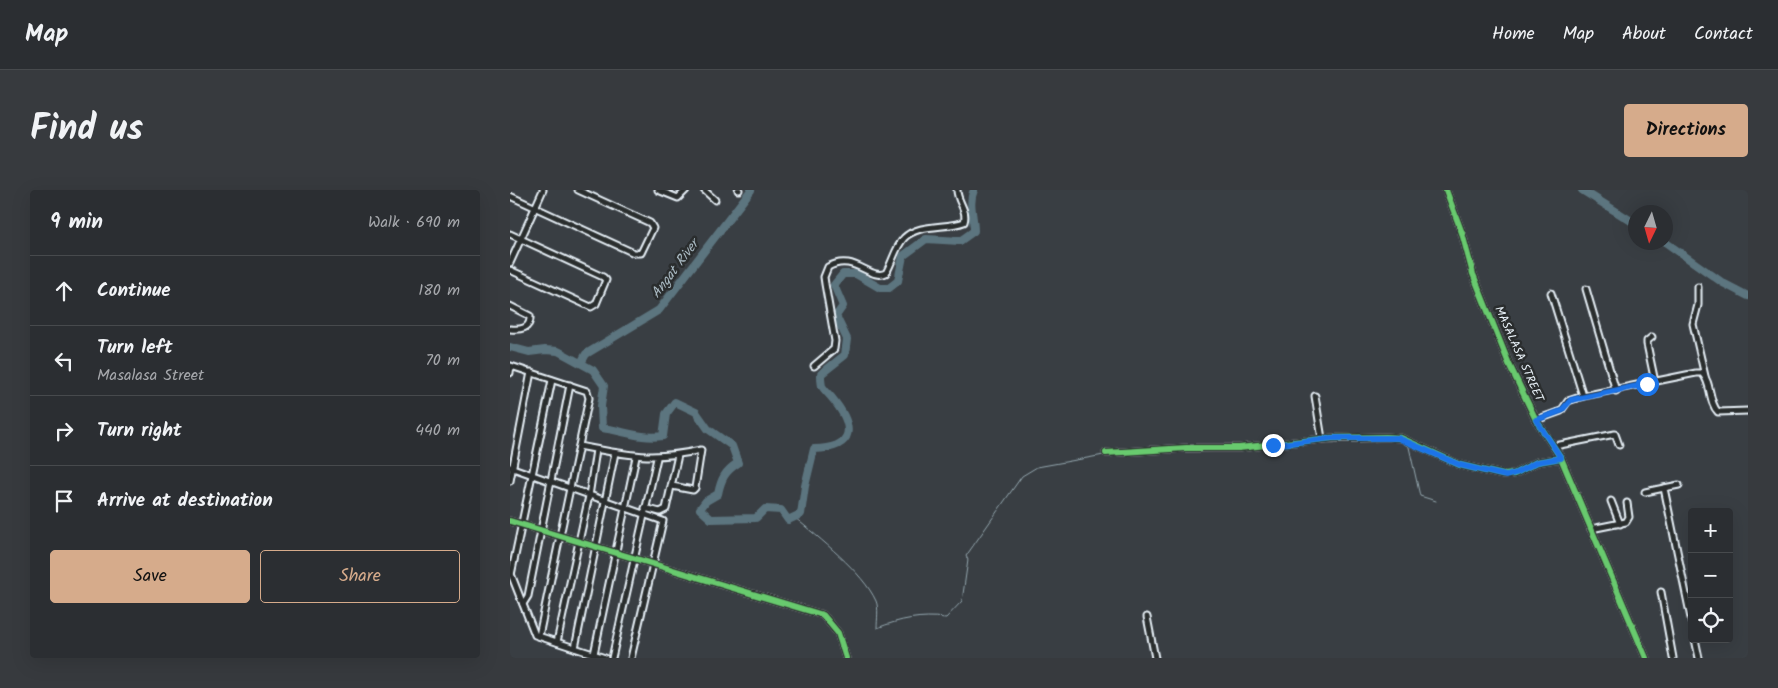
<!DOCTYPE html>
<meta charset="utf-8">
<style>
:root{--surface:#2b2e32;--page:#373a3e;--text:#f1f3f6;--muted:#a6a8ac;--line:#474a4d;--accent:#d6ab8b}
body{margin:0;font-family:Kalam,sans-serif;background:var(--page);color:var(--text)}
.controls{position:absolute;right:15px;bottom:15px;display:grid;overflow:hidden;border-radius:5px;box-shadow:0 5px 20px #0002}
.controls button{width:45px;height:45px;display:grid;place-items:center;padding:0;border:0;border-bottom:1px solid var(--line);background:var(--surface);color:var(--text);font:25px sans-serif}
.compass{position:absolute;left:1118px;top:15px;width:45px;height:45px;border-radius:50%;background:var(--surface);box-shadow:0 5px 20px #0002;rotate:185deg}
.stop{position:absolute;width:15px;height:15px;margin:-11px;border:4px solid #1a73e8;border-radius:50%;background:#fff}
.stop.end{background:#1a73e8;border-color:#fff;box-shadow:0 1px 5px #0008}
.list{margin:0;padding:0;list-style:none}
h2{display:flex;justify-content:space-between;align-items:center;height:65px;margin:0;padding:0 20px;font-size:21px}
h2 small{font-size:16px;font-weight:400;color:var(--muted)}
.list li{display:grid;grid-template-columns:32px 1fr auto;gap:15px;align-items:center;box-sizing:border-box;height:70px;padding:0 20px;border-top:1px solid var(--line)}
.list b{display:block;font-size:19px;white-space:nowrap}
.list p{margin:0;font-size:16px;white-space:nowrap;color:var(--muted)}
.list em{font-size:16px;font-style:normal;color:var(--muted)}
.actions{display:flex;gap:10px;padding:15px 20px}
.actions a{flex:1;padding:11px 0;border:1px solid var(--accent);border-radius:5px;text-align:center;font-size:18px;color:var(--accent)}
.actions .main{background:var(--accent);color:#111}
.icon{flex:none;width:28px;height:28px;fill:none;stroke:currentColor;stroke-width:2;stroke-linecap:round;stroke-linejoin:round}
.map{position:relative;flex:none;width:1238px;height:468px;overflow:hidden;border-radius:5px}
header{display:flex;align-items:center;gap:30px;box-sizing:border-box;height:70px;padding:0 25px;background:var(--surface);border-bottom:1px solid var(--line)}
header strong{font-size:24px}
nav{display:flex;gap:28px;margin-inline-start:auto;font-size:18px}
.intro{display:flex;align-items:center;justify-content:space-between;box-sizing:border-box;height:120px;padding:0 30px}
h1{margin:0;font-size:35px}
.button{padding:12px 22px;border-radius:5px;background:var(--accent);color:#111;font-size:18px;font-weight:700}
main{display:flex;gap:30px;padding:0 30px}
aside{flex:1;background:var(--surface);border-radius:5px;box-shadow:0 5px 20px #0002}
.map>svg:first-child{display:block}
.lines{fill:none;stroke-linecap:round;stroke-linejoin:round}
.stream{stroke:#94a7af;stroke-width:1}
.river{stroke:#5c757f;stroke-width:8}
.minor-casing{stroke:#e8f1f8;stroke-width:9}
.minor{stroke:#2a2d2e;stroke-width:5}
.cycleway-casing{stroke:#2a2d2e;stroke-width:9}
.cycleway{stroke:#67ca6e;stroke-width:6}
.route{stroke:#1a73e8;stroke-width:6}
.labels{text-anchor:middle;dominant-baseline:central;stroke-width:5;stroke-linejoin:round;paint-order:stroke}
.street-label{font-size:12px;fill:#e8f1f8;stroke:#2a2d2e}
.water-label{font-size:14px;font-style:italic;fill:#a9b9c2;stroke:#2a2d2e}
</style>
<header>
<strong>Map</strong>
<nav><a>Home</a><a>Map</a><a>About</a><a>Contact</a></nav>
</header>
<div class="intro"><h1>Find us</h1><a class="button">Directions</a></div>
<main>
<aside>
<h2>9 min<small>Walk · 690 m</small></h2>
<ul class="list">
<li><svg class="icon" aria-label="ahead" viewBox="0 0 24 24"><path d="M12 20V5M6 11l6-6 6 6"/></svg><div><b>Continue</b></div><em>180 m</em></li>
<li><svg class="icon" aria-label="left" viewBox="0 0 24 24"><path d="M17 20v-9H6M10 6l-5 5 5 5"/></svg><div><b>Turn left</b><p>Masalasa Street</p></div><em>70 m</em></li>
<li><svg class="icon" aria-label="right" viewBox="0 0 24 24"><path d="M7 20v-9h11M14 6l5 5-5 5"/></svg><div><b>Turn right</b></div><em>440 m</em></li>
<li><svg class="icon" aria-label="arrive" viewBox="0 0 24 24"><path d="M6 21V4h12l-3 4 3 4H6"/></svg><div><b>Arrive at destination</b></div></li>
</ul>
<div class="actions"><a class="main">Save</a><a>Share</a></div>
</aside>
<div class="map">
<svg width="1238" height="468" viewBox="0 0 1238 468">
<rect width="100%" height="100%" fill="#393e43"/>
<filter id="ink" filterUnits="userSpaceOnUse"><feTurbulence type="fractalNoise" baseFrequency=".02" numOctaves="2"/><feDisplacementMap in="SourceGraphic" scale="10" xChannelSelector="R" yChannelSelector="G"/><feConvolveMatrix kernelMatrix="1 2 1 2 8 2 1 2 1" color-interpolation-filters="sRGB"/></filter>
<g filter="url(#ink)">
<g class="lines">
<g class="stream">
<polyline points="633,263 728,261 812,253 889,251 899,257 910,306 926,311"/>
<path d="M284,327C309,348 353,382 366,411C369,418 367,430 367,438C391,429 410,425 436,428L452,411L458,370L456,366L512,286L527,277L594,265"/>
</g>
<g class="river">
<polyline points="1072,0 1126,34"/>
<polyline points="1155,52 1213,93 1238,106"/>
<path d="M0,157L19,162L35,160L48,161L83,180L94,196L91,216L92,238C115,241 130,249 153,246L156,224L165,212L186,222L198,239L222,256L228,273C215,281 211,289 208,304L196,311L190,319L201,329L246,328L255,319L271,320L278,330L291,324L295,296L304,259C346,258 345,236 322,208C319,204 314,200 312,196C311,192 311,187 311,184L335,165L337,149L326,126L333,116L324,95L333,84H346L370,98H379L388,91L393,66L416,49L450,51L464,41C464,27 458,13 464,0"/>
<polyline points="71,173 76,164 149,120 241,0"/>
</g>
<defs>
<g id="minor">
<polyline points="148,0 168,8 176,0"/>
<polyline points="194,0 205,10"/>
<polyline points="228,0 229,0"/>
<polyline points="936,0 952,43 963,84 999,174 1026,230 1051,268 1136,468"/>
<polyline points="0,6 124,63 131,63 143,38 140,33 68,0"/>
<polyline points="0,44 93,87 96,90 86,114 81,117 0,80"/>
<polyline points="0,73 33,0"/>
<polyline points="1188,97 1188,115 1183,134 1195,186"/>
<polyline points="1076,99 1106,201"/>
<polyline points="1041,103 1073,206"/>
<path d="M0,116L20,126C21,139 10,140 0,139"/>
<polyline points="1142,147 1137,151 1137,154 1145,192"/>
<path d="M304,176L324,159L325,151L315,94L314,87L318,77C344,62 360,91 376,83C383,71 385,58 394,48C409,33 436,39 454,32C458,20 447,12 447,0"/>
<polyline points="0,183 1,176 77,201 79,208 29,446"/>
<polyline points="805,206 812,249"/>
<path d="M1026,230L1051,221L1058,211L1073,206L1186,183H1192C1202,193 1198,212 1208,222L1238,221"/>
<path d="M69,256C116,265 142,271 191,260L185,298L183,300L162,296"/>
<polyline points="1045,256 1105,244 1109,255"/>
<polyline points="596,263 676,258 729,258 822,248 876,247 891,248 950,275 993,285 1004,284 1027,272 1051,268"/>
<polyline points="0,277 153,331 121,468"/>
<polyline points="0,291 21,182"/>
<polyline points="1169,295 1154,298 1182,433"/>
<polyline points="1135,302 1154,298"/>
<polyline points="1101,311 1110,334"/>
<polyline points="135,318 150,322 156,319 168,265"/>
<polyline points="0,331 313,425 328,443 336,468"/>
<polyline points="1081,339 1116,332 1119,327 1117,313"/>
<polyline points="1,384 25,445 95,468"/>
<polyline points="1,385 42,190"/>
<polyline points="1151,402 1163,468"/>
<polyline points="13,414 18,406 60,195"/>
<polyline points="637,427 645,468"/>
<polyline points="1185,449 1189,468"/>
<polyline points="47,452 79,306 86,260"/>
<polyline points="65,458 105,263"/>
<polyline points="84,464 126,267"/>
<polyline points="102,468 147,268"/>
</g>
</defs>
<use href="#minor" class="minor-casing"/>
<use href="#minor" class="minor"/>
<defs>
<g id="cycleway">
<polyline points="936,0 952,43 963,84 999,174 1026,230 1051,268 1136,468"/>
<polyline points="596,263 676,258 729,258 822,248 876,247 891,248 950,275 993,285 1004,284 1027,272 1051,268"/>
<polyline points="0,331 313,425 328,443 336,468"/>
</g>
</defs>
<use href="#cycleway" class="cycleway-casing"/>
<use href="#cycleway" class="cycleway"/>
</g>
</g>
<g class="lines" filter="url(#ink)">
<polyline class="route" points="763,255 822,248 888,248 950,275 996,286 1006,283 1027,272 1051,268 1026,230 1051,221 1061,210 1137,194"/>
</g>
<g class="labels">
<g class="street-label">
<text transform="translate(1009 164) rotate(66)">MASALASA STREET</text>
</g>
<g class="water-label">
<text transform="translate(165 79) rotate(-53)">Angat River</text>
</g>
</g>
</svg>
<div class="controls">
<button>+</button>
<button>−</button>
<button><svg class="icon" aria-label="locate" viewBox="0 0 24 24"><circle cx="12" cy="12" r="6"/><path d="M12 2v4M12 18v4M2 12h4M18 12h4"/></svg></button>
</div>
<svg class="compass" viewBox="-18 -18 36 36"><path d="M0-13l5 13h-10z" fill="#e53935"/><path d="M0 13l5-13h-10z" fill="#a6a8ac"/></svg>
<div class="stop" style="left:1137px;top:194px"></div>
<div class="stop end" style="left:763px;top:255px"></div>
</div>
</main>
